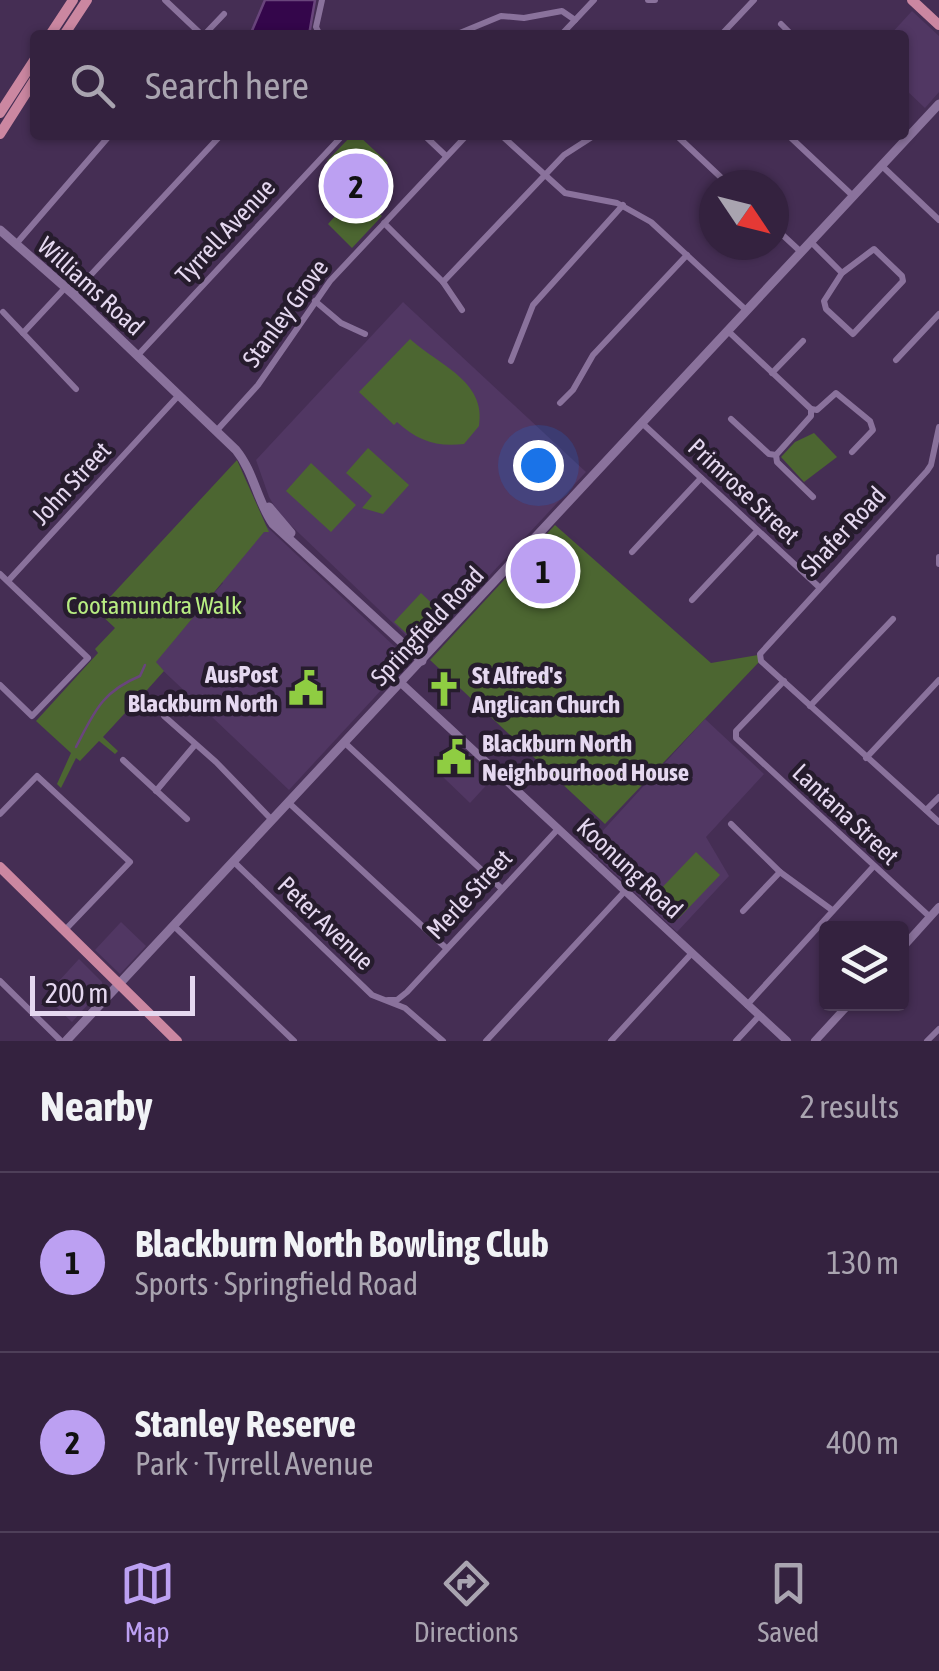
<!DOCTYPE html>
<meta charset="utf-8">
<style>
:root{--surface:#34223f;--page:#3c2a46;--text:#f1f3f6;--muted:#a9a4b0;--line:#4e3f59;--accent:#bca0f2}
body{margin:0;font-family:"Asap Condensed",sans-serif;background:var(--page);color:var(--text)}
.controls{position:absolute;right:30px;bottom:30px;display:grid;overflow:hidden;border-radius:10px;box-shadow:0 2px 8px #0004}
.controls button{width:90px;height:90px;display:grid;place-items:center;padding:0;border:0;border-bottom:2px solid var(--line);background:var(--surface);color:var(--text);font:50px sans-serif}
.compass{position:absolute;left:699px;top:170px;width:90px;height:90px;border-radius:50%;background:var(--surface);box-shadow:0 2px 8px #0004;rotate:125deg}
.scale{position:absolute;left:30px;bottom:25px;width:165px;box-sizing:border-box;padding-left:10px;border:5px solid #e5d8f0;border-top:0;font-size:28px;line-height:35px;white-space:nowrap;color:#e5d8f0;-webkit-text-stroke:8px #261c2d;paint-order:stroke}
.you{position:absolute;left:538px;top:465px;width:35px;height:35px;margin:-25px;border:8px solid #fff;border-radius:50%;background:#1a73e8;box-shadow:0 0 0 15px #1a73e833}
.badge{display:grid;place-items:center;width:65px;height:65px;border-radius:50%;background:var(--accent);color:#111;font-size:32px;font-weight:700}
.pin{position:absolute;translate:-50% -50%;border:5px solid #fff;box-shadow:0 2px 10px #0006}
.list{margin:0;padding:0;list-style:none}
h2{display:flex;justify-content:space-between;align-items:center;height:130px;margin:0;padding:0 40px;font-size:42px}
h2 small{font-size:32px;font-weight:400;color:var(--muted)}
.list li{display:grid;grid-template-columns:65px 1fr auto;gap:30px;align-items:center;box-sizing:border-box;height:180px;padding:0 40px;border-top:2px solid var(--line)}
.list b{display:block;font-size:38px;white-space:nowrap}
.list p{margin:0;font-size:32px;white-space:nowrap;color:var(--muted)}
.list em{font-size:32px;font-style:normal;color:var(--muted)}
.icon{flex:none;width:55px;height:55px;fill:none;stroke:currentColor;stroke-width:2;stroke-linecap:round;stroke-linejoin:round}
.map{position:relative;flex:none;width:939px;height:1041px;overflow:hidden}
.search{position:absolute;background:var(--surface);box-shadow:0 2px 8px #0004;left:30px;right:30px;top:30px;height:110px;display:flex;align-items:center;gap:25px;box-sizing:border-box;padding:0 35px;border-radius:10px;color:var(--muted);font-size:38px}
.sheet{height:490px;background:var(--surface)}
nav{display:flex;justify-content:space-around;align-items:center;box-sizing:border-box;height:140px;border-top:2px solid var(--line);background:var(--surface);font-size:28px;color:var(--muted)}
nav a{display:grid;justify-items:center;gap:5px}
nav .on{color:var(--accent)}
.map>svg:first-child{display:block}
.built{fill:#513763}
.green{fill:#4c6631}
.water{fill:#34064b;stroke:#69457c;stroke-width:2.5}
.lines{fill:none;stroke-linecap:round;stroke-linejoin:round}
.stream{stroke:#69457c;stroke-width:2.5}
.minor{stroke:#8a729c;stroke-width:6}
.tertiary{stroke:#8a729c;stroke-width:8}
.secondary{stroke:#8a729c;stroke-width:9}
.primary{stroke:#cb87a1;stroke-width:10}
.labels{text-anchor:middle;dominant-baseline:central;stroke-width:9;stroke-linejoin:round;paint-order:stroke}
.street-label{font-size:25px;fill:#e5d8f0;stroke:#261c2d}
.park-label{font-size:25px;fill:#b8ed82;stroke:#261c2d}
.poi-label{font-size:25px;font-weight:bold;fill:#e5d8f0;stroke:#261c2d;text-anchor:start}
</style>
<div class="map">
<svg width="939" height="1041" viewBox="0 0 939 1041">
<rect width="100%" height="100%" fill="#452e54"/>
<g class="built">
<polygon points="912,11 939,36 939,92 925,108 904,88 904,35 890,35"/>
<polygon points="403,302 586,472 423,647 418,647 279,514 269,497 256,460"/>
<polygon points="266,526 409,660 289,790 154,662 223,583 221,581"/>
<polygon points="705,719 764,774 706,837 729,876 677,932 587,848"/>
<polygon points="466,752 493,778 470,803 443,777"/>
<polygon points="121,922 146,946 120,974 95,950"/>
<polygon points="79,959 102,982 102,989 72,1022 54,1005 56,1002 48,993"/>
</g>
<g class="green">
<polygon points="352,135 358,135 388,163 360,195 382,216 352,248 328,224 347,203 344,177 327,161"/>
<path d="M410,339C437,364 487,381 479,426L464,444C436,447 418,441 397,422L394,425L359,392Z"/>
<polygon points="814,433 837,457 804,482 781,457 795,442"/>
<polygon points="368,448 409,485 383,514 362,508 372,496 346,473"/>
<polygon points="237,460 269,532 264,532 156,662 164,671 139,699 161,710 155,711 136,701 103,737 118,751 115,754 99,741 80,761 76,758 61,788 57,784 71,753 36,721 98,653 95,649 115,628 97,611"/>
<polygon points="311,463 356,505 331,532 286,491"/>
<polygon points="555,525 711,663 758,655 759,662 605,824 430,660"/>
<polygon points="421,593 442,613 416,642 394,622"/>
<polygon points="696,852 720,875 678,919 654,896"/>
</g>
<polygon class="water" points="265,0 315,0 309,35 253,35 251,33"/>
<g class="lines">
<path class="stream" d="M76,747C94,713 101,692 140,676L145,665"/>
<g class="minor">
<polyline points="165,0 202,35"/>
<polyline points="648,0 655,0"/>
<polyline points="781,24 792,35"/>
<polyline points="204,35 224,14"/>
<polyline points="320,35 316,27 322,0"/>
<polyline points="455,35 501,16 524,18 562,11 575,20"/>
<polyline points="561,35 594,0"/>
<polyline points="721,35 754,0"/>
<polyline points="424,135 446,156"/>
<polyline points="501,135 565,193 617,203 651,222 746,310"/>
<polyline points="676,135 729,185"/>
<polyline points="788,135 853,196"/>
<polyline points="882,166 939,220"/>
<polyline points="384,223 443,282 462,310"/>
<polyline points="774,227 801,252"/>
<polyline points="811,242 842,273"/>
<polyline points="16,244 110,135"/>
<polygon points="874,249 902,276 903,281 853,334 826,309 824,301 842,273"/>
<polyline points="443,282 564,155 595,135"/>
<polyline points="73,294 221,135"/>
<polyline points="315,301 341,323 365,334"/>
<polyline points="3,312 76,389"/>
<polyline points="728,331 811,409 811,416 776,455"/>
<polyline points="23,333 64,289"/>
<polyline points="138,355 343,135"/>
<polyline points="896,360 939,314"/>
<polyline points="511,361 533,305 623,205"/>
<polyline points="772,373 803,341"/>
<polyline points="560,403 573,390 593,355 687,255"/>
<polyline points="811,409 817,410 836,393 870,421 873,430 852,452"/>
<polyline points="731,419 769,454 776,455 777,462 813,497"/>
<polyline points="643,424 819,587"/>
<polyline points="939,427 931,465 927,471 760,654 761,661 939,822"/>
<polyline points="219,428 258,385 330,281 467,135"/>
<polyline points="632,552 701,478"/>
<polyline points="939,557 939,564"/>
<polyline points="0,574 88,658 32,716 0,685"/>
<polyline points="8,581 179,395"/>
<polyline points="692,600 757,531"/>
<polyline points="784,681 736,731 736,738 930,917"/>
<polyline points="810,706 893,619"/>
<polyline points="164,716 216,762 272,820"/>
<polyline points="345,743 501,888"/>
<polyline points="866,758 939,680"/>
<polyline points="123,760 187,819"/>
<polyline points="156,791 194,746"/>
<polyline points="289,803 446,948"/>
<polyline points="926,810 939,797"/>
<polyline points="0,814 37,776 130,862 65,930"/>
<polyline points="731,824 780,872 832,910"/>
<polyline points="234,862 372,995 405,1008 443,1041"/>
<polyline points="743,911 780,872"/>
<polyline points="174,926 294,1041"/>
<polyline points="0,981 61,1041"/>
<polyline points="388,1000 397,1000 407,992 558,829"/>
<polyline points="747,1005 873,867"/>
<polyline points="486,1041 625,891"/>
<polyline points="611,1041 692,953"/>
<polyline points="736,1041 759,1016"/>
<polyline points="927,1041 939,1029"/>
</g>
<g class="tertiary">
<polyline points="401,683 787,1041"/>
<polyline points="902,948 939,907"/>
<polyline points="815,1041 849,1004"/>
</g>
<g class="secondary">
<path d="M0,230L73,294L236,450C254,472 257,501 273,524L422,661"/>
<polyline points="269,507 291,533"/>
<polyline points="66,1041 939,104"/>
</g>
<g class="primary">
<polyline points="912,0 939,25"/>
<polyline points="50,35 73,0"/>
<polyline points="64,35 87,0"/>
<polyline points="0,113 35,59"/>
<polyline points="0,134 35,79"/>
<polyline points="0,867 177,1041"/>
</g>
</g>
<defs>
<symbol id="civic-bare" viewBox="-9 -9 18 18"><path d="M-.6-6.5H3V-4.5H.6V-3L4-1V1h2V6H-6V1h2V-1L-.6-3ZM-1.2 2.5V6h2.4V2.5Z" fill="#8fcd42" stroke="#261c2d" stroke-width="2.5" paint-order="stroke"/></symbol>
<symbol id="church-bare" viewBox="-9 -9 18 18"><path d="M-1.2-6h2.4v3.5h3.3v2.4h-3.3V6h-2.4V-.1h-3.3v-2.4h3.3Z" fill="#8fcd42" stroke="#261c2d" stroke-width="2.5" paint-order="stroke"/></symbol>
</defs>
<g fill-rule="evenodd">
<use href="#civic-bare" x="281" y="663" width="50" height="50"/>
<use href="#church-bare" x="419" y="664" width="50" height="50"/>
<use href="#civic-bare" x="429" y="732" width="50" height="50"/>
</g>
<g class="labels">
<g class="street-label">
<text transform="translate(225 231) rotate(-47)">Tyrrell Avenue</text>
<text transform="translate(91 286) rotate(42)">Williams Road</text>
<text transform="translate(285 313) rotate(-54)">Stanley Grove</text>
<text transform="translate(71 483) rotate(-47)">John Street</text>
<text transform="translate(744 491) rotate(43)">Primrose Street</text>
<text transform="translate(843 531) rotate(-47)">Shafer Road</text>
<text transform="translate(427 626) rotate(-47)">Springfield Road</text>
<text transform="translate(846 814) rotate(43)">Lantana Street</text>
<text transform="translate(630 868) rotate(43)">Koonung Road</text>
<text transform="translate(469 894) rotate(-47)">Merle Street</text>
<text transform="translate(326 923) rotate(44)">Peter Avenue</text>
</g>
<g class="park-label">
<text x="154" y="605">Cootamundra Walk</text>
</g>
<g class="poi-label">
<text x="278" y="674" text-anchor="end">AusPost<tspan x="278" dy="29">Blackburn North</tspan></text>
<text x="472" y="675">St Alfred's<tspan x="472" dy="29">Anglican Church</tspan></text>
<text x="482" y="743">Blackburn North<tspan x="482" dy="29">Neighbourhood House</tspan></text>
</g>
</g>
</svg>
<div class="controls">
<button><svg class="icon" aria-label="layers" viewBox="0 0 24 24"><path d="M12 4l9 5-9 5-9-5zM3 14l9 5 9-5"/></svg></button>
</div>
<svg class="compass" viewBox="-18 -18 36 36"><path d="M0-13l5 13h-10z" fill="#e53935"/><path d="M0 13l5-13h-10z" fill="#a9a4b0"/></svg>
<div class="scale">200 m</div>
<div class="you"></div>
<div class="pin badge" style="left:543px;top:571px">1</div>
<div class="pin badge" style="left:356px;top:186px">2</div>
<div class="search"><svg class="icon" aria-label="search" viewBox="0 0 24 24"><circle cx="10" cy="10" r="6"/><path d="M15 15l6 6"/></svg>Search here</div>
</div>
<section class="sheet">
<h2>Nearby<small>2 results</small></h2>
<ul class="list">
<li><span class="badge">1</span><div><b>Blackburn North Bowling Club</b><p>Sports · Springfield Road</p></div><em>130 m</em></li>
<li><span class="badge">2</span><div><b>Stanley Reserve</b><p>Park · Tyrrell Avenue</p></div><em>400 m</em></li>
</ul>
</section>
<nav>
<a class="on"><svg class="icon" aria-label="map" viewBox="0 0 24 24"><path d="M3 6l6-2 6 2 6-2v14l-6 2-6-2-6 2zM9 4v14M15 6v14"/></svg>Map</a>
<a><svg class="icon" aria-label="directions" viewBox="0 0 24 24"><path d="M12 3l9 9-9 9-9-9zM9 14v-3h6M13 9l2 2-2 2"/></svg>Directions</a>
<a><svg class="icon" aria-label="saved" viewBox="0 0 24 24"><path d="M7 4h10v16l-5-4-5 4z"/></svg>Saved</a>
</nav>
